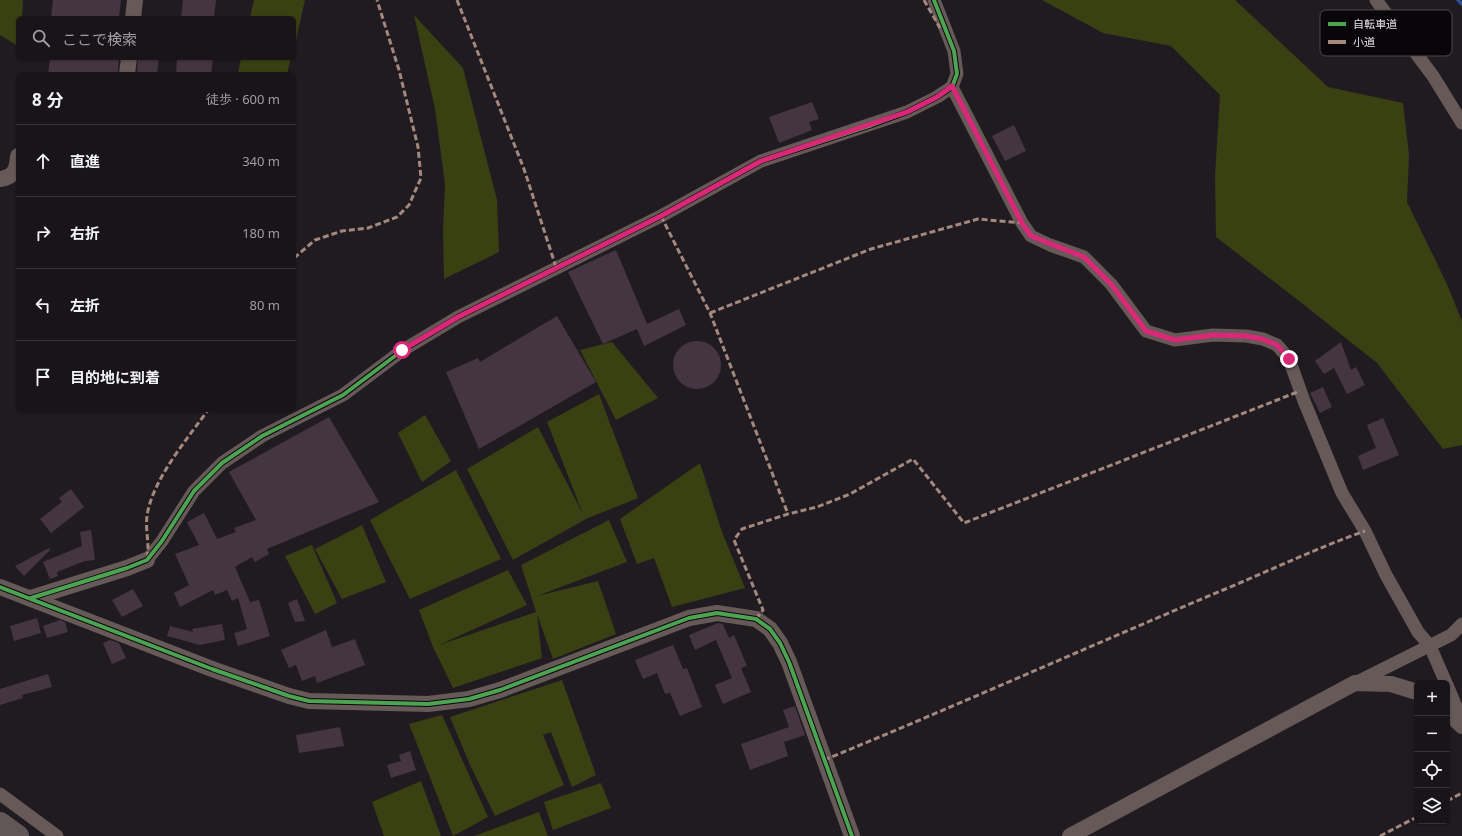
<!DOCTYPE html>
<html lang="ja">
<meta charset="utf-8">
<style>
:root{--surface:#181419;--page:#252126;--text:#f1f3f6;--muted:#9f9ea2;--line:#363338}
body{margin:0;font-family:"Noto Sans","Noto Sans JP",sans-serif;background:var(--page);color:var(--text)}
.controls{position:absolute;right:12px;bottom:12px;display:grid;overflow:hidden;border-radius:6px;box-shadow:0 1px 3px #0004}
.controls button{width:36px;height:36px;display:grid;place-items:center;padding:0;border:0;border-bottom:1px solid var(--line);background:var(--surface);color:var(--text);font:20px sans-serif}
.stop{position:absolute;width:12px;height:12px;margin:-9px;border:3px solid #db2777;border-radius:50%;background:#fff}
.stop.end{background:#db2777;border-color:#fff;box-shadow:0 1px 4px #0008}
.list{margin:0;padding:0;list-style:none}
h2{display:flex;justify-content:space-between;align-items:center;height:52px;margin:0;padding:0 16px;font-size:17px}
h2 small{font-size:13px;font-weight:400;color:var(--muted)}
.list li{display:grid;grid-template-columns:26px 1fr auto;gap:12px;align-items:center;box-sizing:border-box;height:72px;padding:0 16px;border-top:1px solid var(--line)}
.list b{display:block;font-size:15px;white-space:nowrap}
.list em{font-size:13px;font-style:normal;color:var(--muted)}
.icon{flex:none;width:22px;height:22px;fill:none;stroke:currentColor;stroke-width:2;stroke-linecap:round;stroke-linejoin:round}
.map{position:relative;flex:none;width:1462px;height:836px;overflow:hidden}
.search{position:absolute;background:var(--surface);box-shadow:0 1px 3px #0004;left:16px;top:16px;width:280px;height:44px;display:flex;align-items:center;gap:10px;box-sizing:border-box;padding:0 14px;border-radius:6px;color:var(--muted);font-size:15px}
.panel{position:absolute;background:var(--surface);box-shadow:0 1px 3px #0004;left:16px;top:72px;width:280px;height:340px;border-radius:6px}
.map>svg:first-child{display:block}
.green{fill:#394011}
.lines{fill:none;stroke-linecap:round;stroke-linejoin:round}
.stream{stroke:#2e5295;stroke-width:3.5}
.building{fill:#453542}
.minor{stroke:#665957;stroke-width:13}
.tertiary{stroke:#665957;stroke-width:16}
.motorway{stroke:#625757;stroke-width:22}
.quiet{stroke:#a5887d;stroke-width:3;stroke-dasharray:6 3;stroke-linecap:butt}
.cycleway-casing{stroke:#090609;stroke-width:6}
.cycleway{stroke:#4ca352;stroke-width:4}
.route{stroke:#db2777;stroke-width:5}
.key{fill:#090609;stroke:#4c484c;stroke-width:1}
.key-label{font-size:11px;fill:#e8e2e9}
</style>
<div class="map">
<svg width="1462" height="836" viewBox="0 0 1462 836">
<rect width="100%" height="100%" fill="#201b21"/>
<g class="green">
<polygon points="0,0 23,0 22,18 18,18 18,46 0,35"/>
<polygon points="254,0 305,0 294,49 294,18 250,18"/>
<polygon points="1042,0 1235,0 1328,87 1403,103 1409,155 1407,202 1446,282 1462,321 1462,445 1443,449 1377,363 1303,304 1216,237 1215,176 1220,95 1171,46 1103,33"/>
<polygon points="414,15 463,68 497,200 499,252 444,279 443,230 445,184 435,109"/>
<polygon points="241,58 291,58 287,74 238,74"/>
<polygon points="612,342 658,398 616,420 580,350"/>
<polygon points="599,394 638,498 586,519 513,560 467,469 538,427 583,514 547,422"/>
<polygon points="425,415 451,461 422,482 398,433"/>
<polygon points="700,463 722,532 745,588 672,607 654,558 637,564 620,519"/>
<polygon points="456,470 501,559 410,599 370,520"/>
<polygon points="609,520 627,562 537,596 598,581 616,634 553,659 537,614 542,658 453,688 433,647 419,610 508,570 527,605 439,645 536,612 521,565"/>
<polygon points="362,525 386,582 342,599 315,549"/>
<polygon points="312,545 337,603 315,614 285,556"/>
<polygon points="562,680 596,775 572,787 551,732 543,735 564,785 495,816 470,765 450,717"/>
<polygon points="442,715 488,817 453,836 409,724"/>
<polygon points="421,781 441,836 384,836 372,802"/>
<polygon points="601,783 611,808 553,830 544,802"/>
<polygon points="539,812 548,836 474,836"/>
</g>
<g class="lines">
<polyline class="stream" points="1458,0 1462,4"/>
</g>
<g class="building">
<polygon points="53,0 121,0 119,18 51,18"/>
<polygon points="183,0 216,0 214,18 181,18"/>
<polygon points="50,58 119,58 118,74 48,74"/>
<polygon points="138,58 159,59 157,74 137,72"/>
<polygon points="177,58 213,58 211,74 176,74"/>
<polygon points="812,102 819,119 809,122 812,130 779,143 769,117"/>
<polygon points="1014,125 1026,151 1005,161 992,136"/>
<polygon points="616,250 647,324 679,309 686,325 644,346 637,329 603,344 568,272"/>
<polygon points="557,316 596,382 479,449 446,372 478,358 480,362"/>
<circle cx="697" cy="365" r="24"/>
<polygon points="1341,342 1351,370 1356,367 1365,385 1347,394 1334,368 1324,374 1315,361"/>
<polygon points="1323,387 1332,407 1320,413 1310,393"/>
<polygon points="329,417 379,502 267,549 269,554 255,562 252,557 235,567 250,602 259,600 270,636 238,646 234,633 247,629 238,598 232,601 227,590 215,595 213,590 180,607 174,593 189,585 175,554 199,545 187,522 204,513 217,539 236,532 234,528 256,520 229,472"/>
<polygon points="1383,418 1399,455 1363,470 1358,456 1376,448 1367,425"/>
<polygon points="71,489 84,507 51,533 40,519 62,502 59,498"/>
<polygon points="91,530 95,560 85,561 57,572 58,576 50,579 43,562 82,546 80,532"/>
<polygon points="49,548 50,550 24,576 15,566"/>
<polygon points="133,589 143,606 122,617 112,600"/>
<polygon points="297,599 305,621 295,622 288,603"/>
<polygon points="37,618 41,633 14,641 10,626"/>
<polygon points="60,620 65,622 68,632 47,638 43,626"/>
<polygon points="718,623 723,624 729,638 734,635 747,666 741,668 751,692 723,704 715,685 732,678 716,640 695,650 689,635"/>
<polygon points="222,624 225,640 200,645 167,636 170,626 193,632 192,629"/>
<polygon points="326,630 332,647 355,639 365,665 317,683 315,676 302,681 296,665 289,668 281,650"/>
<polygon points="110,640 119,643 126,658 112,664 103,643"/>
<polygon points="673,645 683,669 687,668 702,707 680,716 670,693 665,694 657,673 643,679 635,660"/>
<polygon points="48,674 52,687 22,695 23,698 0,705 0,689"/>
<polygon points="795,706 805,735 784,742 788,756 750,770 741,744 789,727 783,710"/>
<polygon points="340,727 344,746 299,753 296,735"/>
<polygon points="410,751 416,770 391,778 387,765 401,761 399,755"/>
</g>
<g class="lines">
<g class="minor">
<polyline points="1376,0 1433,76 1462,123"/>
<polyline points="952,87 1022,223 1031,236 1050,245 1084,257 1111,284 1146,331 1175,340 1213,335 1246,336 1263,339 1277,345 1289,359 1304,401 1342,493 1365,531 1386,575 1418,632 1430,646 1446,683"/>
<polyline points="147,560 162,541 194,491 222,463 262,436 343,395 403,350 458,317 661,216 761,161 907,112 937,97 952,87 957,74 954,51 934,0"/>
<polyline points="1355,683 1451,635 1462,624"/>
<polyline points="1447,685 1462,721"/>
<polyline points="0,794 57,836"/>
</g>
<g class="tertiary">
<polyline points="133,18 135,0"/>
<polyline points="127,74 129,58"/>
<path d="M0,179C15,177 17,169 18,156"/>
<polyline points="0,587 212,669 289,696 309,701 428,704 469,699 500,690 689,618 717,613 756,619 770,629 780,643 789,662 852,836"/>
<polyline points="31,598 127,568 147,560"/>
<polyline points="1447,711 1462,726"/>
<polyline points="1070,836 1355,683 1391,684 1417,692"/>
</g>
<polyline class="motorway" points="0,823 18,836"/>
<g class="quiet">
<polyline points="457,0 524,169 556,267"/>
<polyline points="924,0 940,28"/>
<polyline points="661,216 710,313 788,514"/>
<polyline points="294,258 315,240 342,231 368,228 397,217 409,205 421,178 418,147 399,70 377,0"/>
<polyline points="710,313 871,249 978,219 1022,223"/>
<path d="M147,558C150,545 145,530 147,516C152,480 188,438 208,410"/>
<polyline points="756,619 763,610 734,540 742,529 788,514 817,507 850,494 913,459 964,523 1300,391"/>
<path d="M824,760C958,705 1090,646 1223,590C1271,570 1317,548 1365,531"/>
<polyline points="1447,801 1462,793"/>
<polyline points="1380,836 1417,817"/>
</g>
<defs>
<g id="cycleway">
<polyline points="0,587 212,669 289,696 309,701 428,704 469,699 500,690 689,618 717,613 756,619 770,629 780,643 789,662 852,836"/>
<polyline points="31,598 127,568 147,560 162,541 194,491 222,463 262,436 343,395 403,350 458,317 661,216 761,161 872,125 907,112 937,97 952,87 957,74 954,51 934,0"/>
</g>
</defs>
<use href="#cycleway" class="cycleway-casing"/>
<use href="#cycleway" class="cycleway"/>
</g>
<g class="lines">
<polyline class="route" points="402,350 458,317 661,216 761,161 907,112 937,97 952,86 1022,223 1031,236 1084,257 1111,284 1146,331 1175,340 1213,335 1246,336 1262,339 1277,345 1289,359"/>
</g>
<rect x="1320" y="10" width="132" height="46" rx="6" class="key"/>
<rect x="1328" y="22" width="18" height="4" fill="#4ca352"/>
<rect x="1328" y="40" width="18" height="4" fill="#a5887d"/>
<g class="key-label">
<text x="1353" y="28">自転車道</text>
<text x="1353" y="46">小道</text>
</g>
</svg>
<div class="controls">
<button>+</button>
<button>−</button>
<button><svg class="icon" aria-label="locate" viewBox="0 0 24 24"><circle cx="12" cy="12" r="6"/><path d="M12 2v4M12 18v4M2 12h4M18 12h4"/></svg></button>
<button><svg class="icon" aria-label="layers" viewBox="0 0 24 24"><path d="M12 4l9 5-9 5-9-5zM3 14l9 5 9-5"/></svg></button>
</div>
<div class="stop" style="left:402px;top:350px"></div>
<div class="stop end" style="left:1289px;top:359px"></div>
<div class="search"><svg class="icon" aria-label="search" viewBox="0 0 24 24"><circle cx="10" cy="10" r="6"/><path d="M15 15l6 6"/></svg>ここで検索</div>
<section class="panel">
<h2>8 分<small>徒歩 · 600 m</small></h2>
<ul class="list">
<li><svg class="icon" aria-label="ahead" viewBox="0 0 24 24"><path d="M12 20V5M6 11l6-6 6 6"/></svg><div><b>直進</b></div><em>340 m</em></li>
<li><svg class="icon" aria-label="right" viewBox="0 0 24 24"><path d="M7 20v-9h11M14 6l5 5-5 5"/></svg><div><b>右折</b></div><em>180 m</em></li>
<li><svg class="icon" aria-label="left" viewBox="0 0 24 24"><path d="M17 20v-9H6M10 6l-5 5 5 5"/></svg><div><b>左折</b></div><em>80 m</em></li>
<li><svg class="icon" aria-label="arrive" viewBox="0 0 24 24"><path d="M6 21V4h12l-3 4 3 4H6"/></svg><div><b>目的地に到着</b></div></li>
</ul>
</section>
</div>
